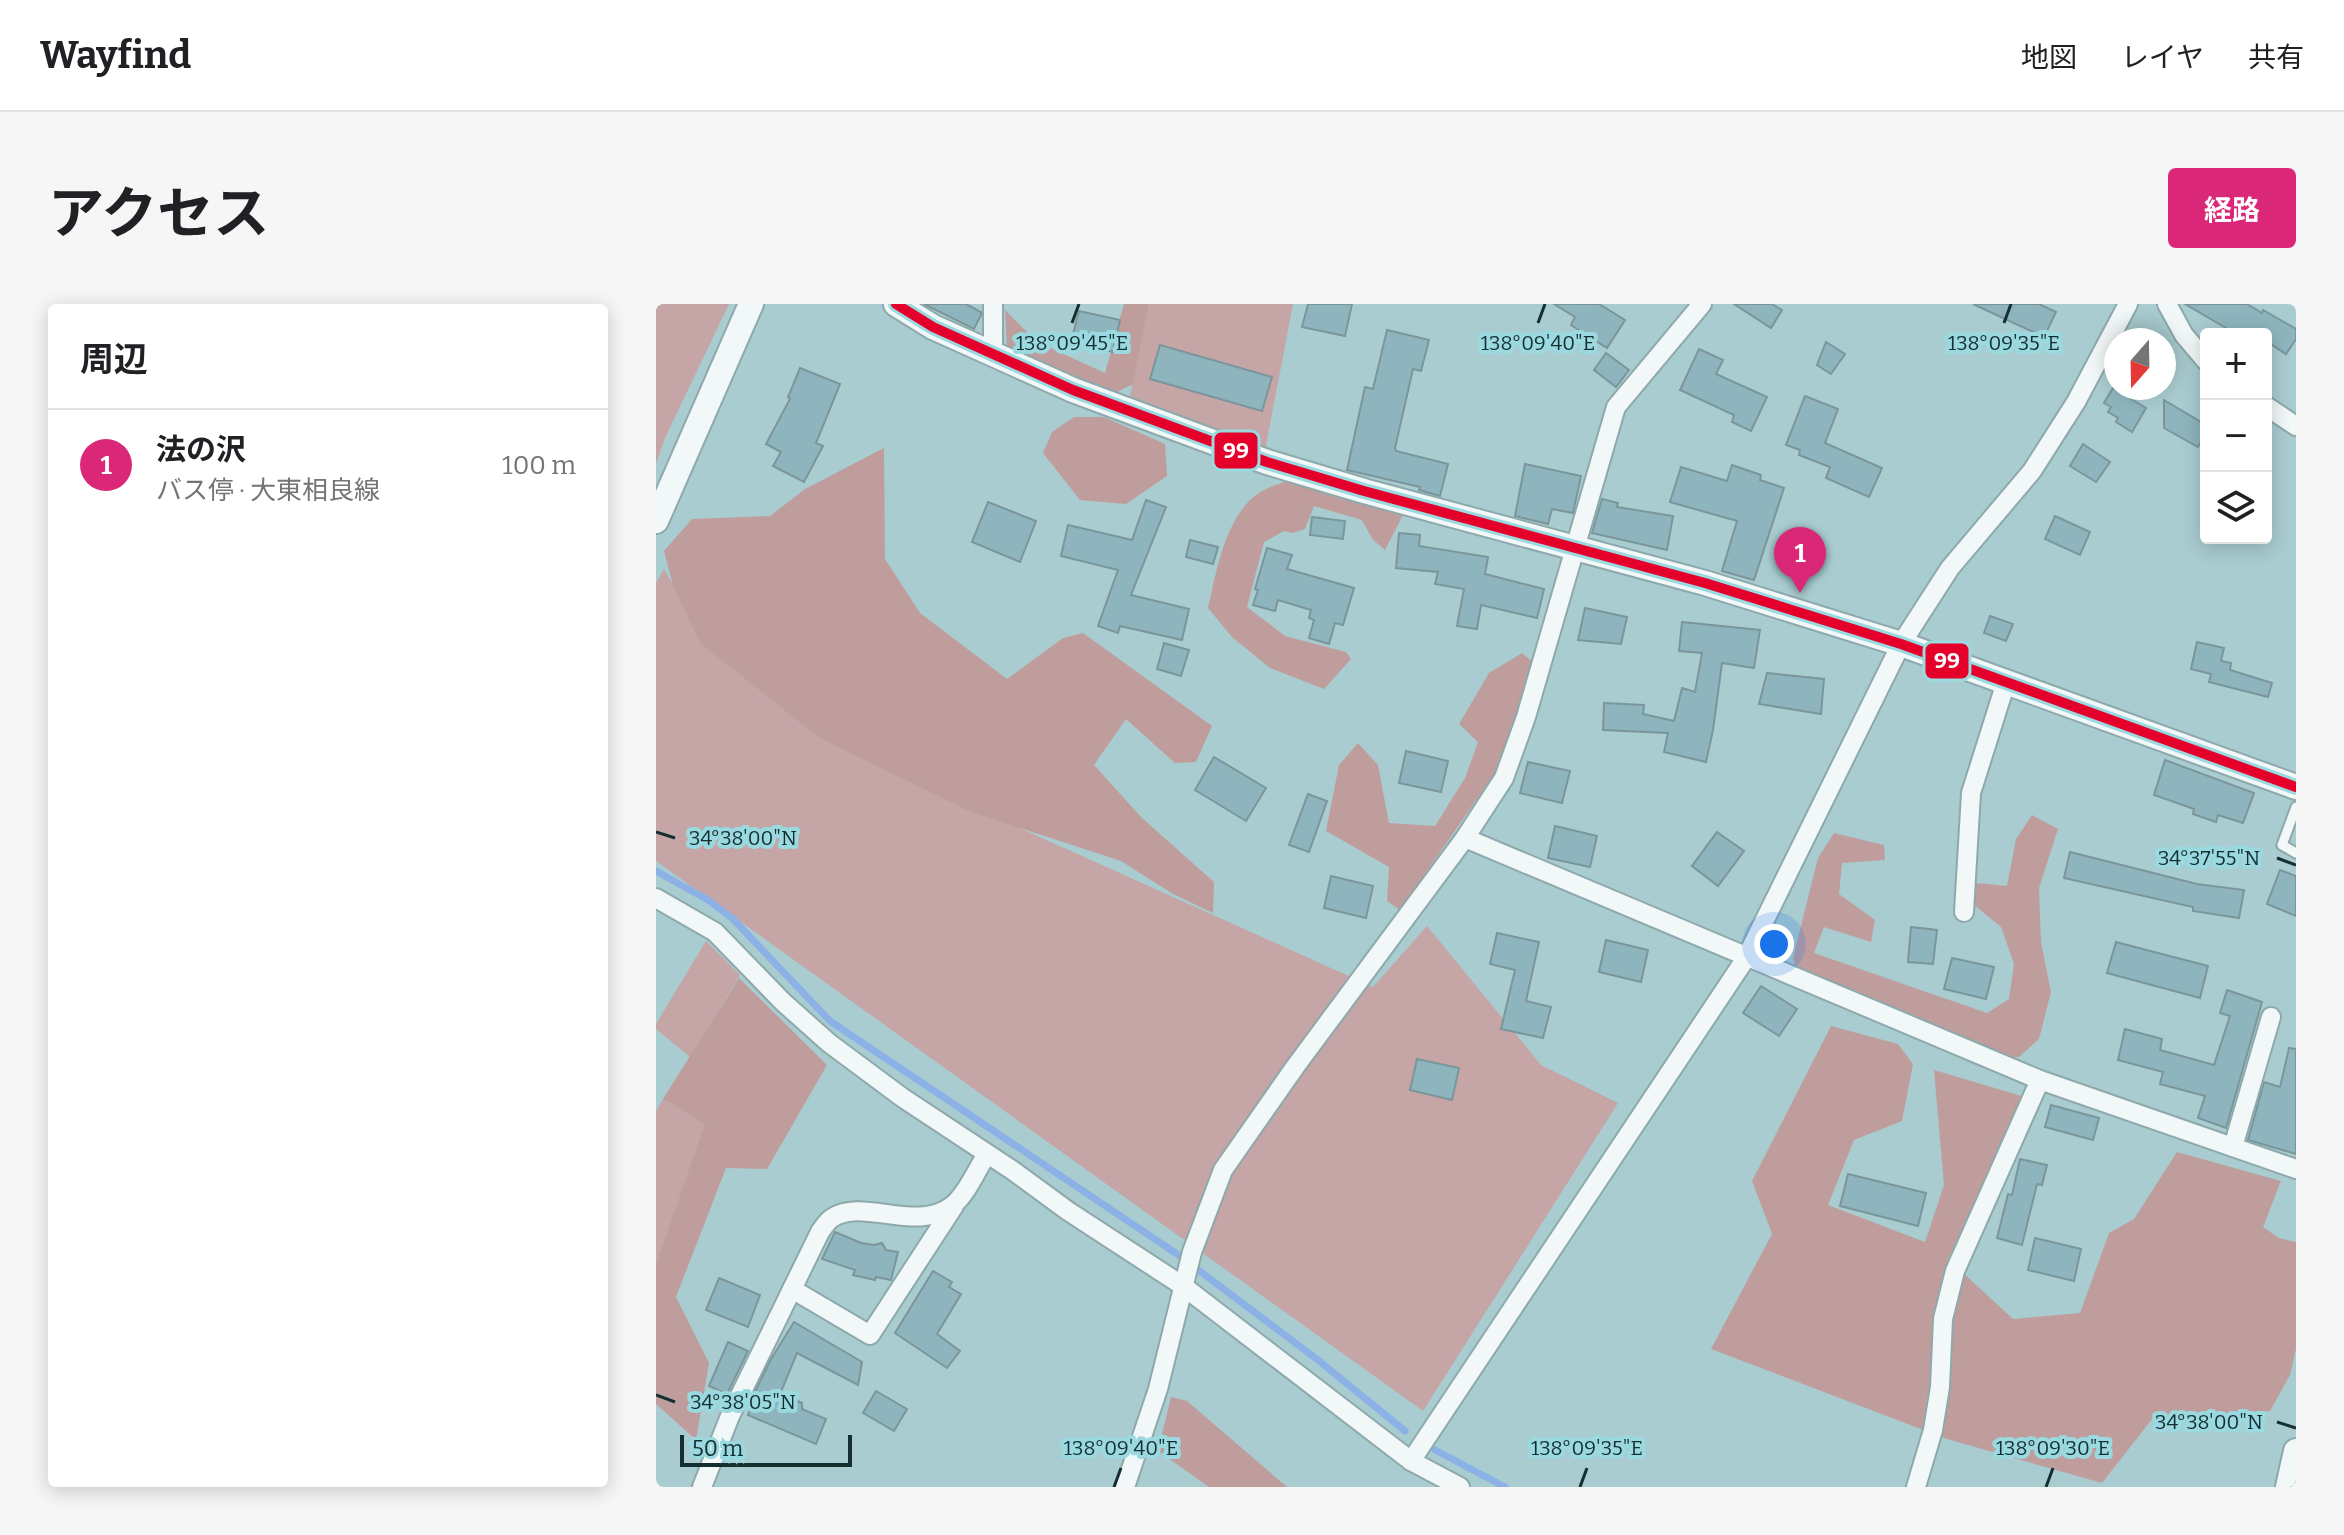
<!DOCTYPE html>
<html lang="ja">
<meta charset="utf-8">
<style>
:root{--surface:#fff;--page:#f6f6f6;--text:#202124;--muted:#757577;--line:#e0e0e0;--accent:#db2777}
body{margin:0;font-family:Bitter,"Noto Sans JP",serif;background:var(--page);color:var(--text)}
.controls{position:absolute;right:24px;top:24px;display:grid;overflow:hidden;border-radius:8px;box-shadow:0 4px 20px #0003}
.controls button{width:72px;height:72px;display:grid;place-items:center;padding:0;border:0;border-bottom:2px solid var(--line);background:var(--surface);color:var(--text);font:40px sans-serif}
.compass{position:absolute;left:1448px;top:24px;width:72px;height:72px;border-radius:50%;background:var(--surface);box-shadow:0 4px 20px #0003;rotate:200deg}
.scale{position:absolute;left:24px;bottom:20px;width:172px;box-sizing:border-box;padding-left:8px;border:4px solid #152f31;border-top:0;font-size:22px;line-height:28px;white-space:nowrap;color:#152f31;-webkit-text-stroke:6px #9ad9df;paint-order:stroke}
.you{position:absolute;left:1118px;top:640px;width:28px;height:28px;margin:-20px;border:6px solid #fff;border-radius:50%;background:#1a73e8;box-shadow:0 0 0 12px #1a73e833}
.badge{display:grid;place-items:center;width:52px;height:52px;border-radius:50%;background:var(--accent);color:#fff;font-size:26px;font-weight:700}
.pin{position:absolute;translate:-50% -66px;filter:drop-shadow(0 2px 4px #0008)}
.pin::after{content:'';position:absolute;top:42px;width:28px;height:24px;background:inherit;clip-path:polygon(0 0,100% 0,50% 100%)}
.list{margin:0;padding:0;list-style:none}
h2{display:flex;justify-content:space-between;align-items:center;height:104px;margin:0;padding:0 32px;font-size:34px}
h2 small{font-size:26px;font-weight:400;color:var(--muted)}
.list li{display:grid;grid-template-columns:52px 1fr auto;gap:24px;align-items:center;box-sizing:border-box;height:112px;padding:0 32px;border-top:2px solid var(--line)}
.list b{display:block;font-size:30px;white-space:nowrap}
.list p{margin:0;font-size:26px;white-space:nowrap;color:var(--muted)}
.list em{font-size:26px;font-style:normal;color:var(--muted)}
.icon{flex:none;width:44px;height:44px;fill:none;stroke:currentColor;stroke-width:2;stroke-linecap:round;stroke-linejoin:round}
.map{position:relative;flex:none;width:1640px;height:1183px;overflow:hidden;border-radius:8px}
header{display:flex;align-items:center;gap:48px;box-sizing:border-box;height:112px;padding:0 40px;background:var(--surface);border-bottom:2px solid var(--line)}
header strong{font-size:38px}
nav{display:flex;gap:44px;margin-inline-start:auto;font-size:28px}
.intro{display:flex;align-items:center;justify-content:space-between;box-sizing:border-box;height:192px;padding:0 48px}
h1{margin:0;font-size:56px}
.button{padding:20px 36px;border-radius:8px;background:var(--accent);color:#fff;font-size:28px;font-weight:700}
main{display:flex;gap:48px;padding:0 48px}
aside{flex:1;background:var(--surface);border-radius:8px;box-shadow:0 4px 20px #0003}
.map>svg:first-child{display:block}
.green{fill:#c5a5a5}
.forest{fill:#c09d9d}
.lines{fill:none;stroke-linecap:round;stroke-linejoin:round}
.stream{stroke:#8cb1e6;stroke-width:7}
.building{fill:#8eb5be;stroke:#7b969b;stroke-width:2}
.lane-casing{stroke:#8da9ac;stroke-width:13}
.street-casing{stroke:#8da9ac;stroke-width:22}
.secondary-casing{stroke:#8da9ac;stroke-width:28}
.lane{stroke:#f2f7f8;stroke-width:9}
.street{stroke:#f2f7f8;stroke-width:18}
.secondary{stroke:#f2f7f8;stroke-width:24}
.bus-1-casing{stroke:#9ad9df;stroke-width:16}
.bus-1{stroke:#e4002b;stroke-width:10}
.ticks{fill:none;stroke:#152f31;stroke-width:3}
.ticks-label{font-size:20px;text-anchor:middle;fill:#152f31;stroke:#9ad9df;stroke-width:8;stroke-linejoin:round;paint-order:stroke}
.line-badge{stroke:#9ad9df;stroke-width:3}
.badge-label{font-size:22px;text-anchor:middle;font-weight:bold;fill:#fff}
</style>
<header>
<strong>Wayfind</strong>
<nav><a>地図</a><a>レイヤ</a><a>共有</a></nav>
</header>
<div class="intro"><h1>アクセス</h1><a class="button">経路</a></div>
<main>
<aside>
<h2>周辺<small></small></h2>
<ul class="list">
<li><span class="badge">1</span><div><b>法の沢</b><p>バス停 · 大東相良線</p></div><em>100 m</em></li>
</ul>
</aside>
<div class="map">
<svg width="1640" height="1183" viewBox="0 0 1640 1183">
<rect width="100%" height="100%" fill="#a9ccd0"/>
<g class="green">
<polygon points="0,0 73,0 9,134 0,160"/>
<polygon points="493,0 637,0 609,146 474,92"/>
<polygon points="8,265 58,350 162,433 717,683 771,622 885,761 962,799 767,1107 0,557 0,279"/>
<polygon points="50,637 84,671 34,753 0,725 0,720"/>
<polygon points="7,795 50,820 0,960 0,807"/>
</g>
<g class="forest">
<polygon points="468,0 493,0 477,80 457,90 351,43 349,6 381,38 449,69"/>
<polygon points="418,113 448,113 509,140 511,172 470,200 424,196 387,149 396,128"/>
<polygon points="228,144 229,255 264,309 351,375 407,334 427,329 556,422 540,458 519,459 470,415 438,461 485,513 558,578 557,609 517,590 465,557 315,508 162,433 45,340 18,285 8,247 36,215 114,212 149,185"/>
<path d="M631,177L748,209L729,246L717,236L706,216L658,202L649,225L637,229L628,227L608,238L591,303L629,332L690,348L695,355L668,385L614,364L576,333L552,304C561,266 570,206 608,186C615,182 624,180 631,177Z"/>
<polygon points="866,349 877,358 860,424 841,466 744,606 731,597 733,563 670,527 683,461 702,439 722,461 733,519 779,522 809,474 822,438 803,420 833,369"/>
<polygon points="1376,511 1402,525 1383,584 1385,638 1395,688 1383,735 1363,753 1330,754 1143,676 1137,654 1162,554 1178,529 1228,541 1229,556 1186,559 1183,590 1219,616 1215,638 1168,623 1158,649 1331,709 1353,695 1358,660 1345,623 1318,601 1310,578 1351,582 1360,535"/>
<polygon points="83,674 171,761 111,865 70,864 20,993 53,1059 40,1136 0,1100 0,960 49,820 7,795"/>
<polygon points="1175,722 1242,740 1257,760 1246,817 1198,836 1172,901 1269,938 1288,881 1278,766 1369,793 1292,955 1357,1015 1424,1009 1453,929 1478,915 1521,848 1625,877 1607,923 1623,934 1640,938 1640,1045 1634,1071 1614,1107 1496,1115 1446,1179 1291,1135 1055,1045 1116,930 1096,877"/>
<polygon points="515,1093 531,1097 631,1183 553,1183 502,1147"/>
</g>
<g class="lines">
<g class="stream">
<polyline points="0,567 52,596 77,615 174,717 521,950 662,1056 749,1127"/>
<polyline points="779,1146 849,1183"/>
</g>
</g>
<g class="building">
<polygon points="268,0 310,0 325,8 325,11 318,25"/>
<polygon points="652,0 696,0 689,32 646,23"/>
<polygon points="898,0 943,0 969,16 951,44 915,21 919,13"/>
<polygon points="1078,0 1116,0 1126,6 1115,24"/>
<polygon points="1317,0 1383,0 1400,8 1388,33"/>
<polygon points="1529,0 1591,0 1606,9 1607,6 1640,25 1640,35 1630,50 1610,37 1610,30 1566,30 1570,24"/>
<polygon points="423,7 464,16 457,48 415,38"/>
<polygon points="731,26 773,36 765,67 757,65 739,144 740,147 792,160 784,192 763,186 764,183 691,166 709,83 717,85"/>
<polygon points="1170,38 1189,50 1175,70 1161,61"/>
<polygon points="504,41 616,73 606,107 494,75"/>
<polygon points="1043,45 1067,56 1060,70 1111,93 1095,127 1076,118 1078,111 1024,86"/>
<polygon points="950,49 973,66 960,83 938,66"/>
<polygon points="144,64 184,80 160,139 167,142 148,178 117,162 125,148 110,140 134,95 132,93"/>
<polygon points="1457,84 1490,104 1476,128 1460,118 1462,114 1452,108 1455,103 1448,99"/>
<polygon points="1149,92 1182,105 1169,139 1226,164 1213,193 1170,174 1174,163 1143,151 1144,146 1130,141"/>
<polygon points="1508,96 1550,121 1550,130 1542,143 1508,124"/>
<polygon points="1427,140 1454,158 1440,178 1414,162"/>
<polygon points="869,160 925,172 917,209 896,205 892,220 859,212"/>
<polygon points="1076,161 1105,171 1104,176 1128,184 1098,276 1066,267 1081,217 1014,198 1025,163 1071,177"/>
<polygon points="946,195 962,199 961,203 1017,212 1011,246 936,229"/>
<polygon points="490,196 510,203 475,291 533,305 526,336 464,322 462,329 442,322 462,266 405,252 412,221 476,236"/>
<polygon points="332,198 380,217 364,258 316,238"/>
<polygon points="1399,212 1434,228 1424,251 1389,235"/>
<polygon points="656,213 689,217 687,235 654,231"/>
<polygon points="743,229 764,231 763,242 832,253 829,270 888,285 881,314 825,301 821,325 801,322 808,285 779,280 782,268 740,264"/>
<polygon points="534,236 562,243 557,260 530,253"/>
<polygon points="611,244 636,251 631,265 698,284 687,321 679,319 673,340 653,334 658,316 653,314 655,306 622,296 619,307 597,301 602,286 599,285"/>
<polygon points="929,304 971,313 965,340 922,336"/>
<polygon points="1334,312 1357,320 1350,337 1328,329"/>
<polygon points="1026,318 1104,326 1098,364 1066,359 1057,426 1050,458 1008,448 1012,429 947,426 948,399 988,401 987,410 1018,417 1026,384 1039,388 1046,349 1023,347"/>
<polygon points="1541,338 1568,344 1565,357 1575,359 1574,366 1616,379 1612,393 1553,378 1555,370 1535,365"/>
<polygon points="508,339 533,346 525,372 501,365"/>
<polygon points="1111,369 1168,375 1165,410 1103,400"/>
<polygon points="750,447 792,457 785,488 743,479"/>
<polygon points="558,453 610,484 590,517 539,486"/>
<polygon points="1509,456 1598,489 1587,519 1562,511 1560,518 1537,510 1538,505 1498,491"/>
<polygon points="872,458 914,467 906,499 864,489"/>
<polygon points="652,490 671,497 653,548 633,541"/>
<polygon points="899,522 941,532 934,563 892,554"/>
<polygon points="1061,528 1088,547 1062,582 1036,562"/>
<polygon points="1414,548 1541,580 1588,586 1583,614 1537,607 1537,603 1408,574"/>
<polygon points="1624,566 1640,572 1640,612 1611,600"/>
<polygon points="675,572 717,582 710,614 668,604"/>
<polygon points="1255,623 1281,626 1277,660 1252,658"/>
<polygon points="841,629 883,638 870,697 895,703 887,734 845,725 859,666 834,660"/>
<polygon points="950,636 992,646 985,678 943,668"/>
<polygon points="1460,638 1552,662 1544,694 1451,669"/>
<polygon points="1296,654 1338,663 1330,695 1288,685"/>
<polygon points="1105,682 1141,705 1123,732 1087,709"/>
<polygon points="1571,686 1606,698 1570,824 1542,814 1549,792 1504,780 1507,768 1462,756 1469,725 1506,735 1504,746 1558,761 1574,712 1564,709"/>
<polygon points="1633,744 1640,745 1640,850 1592,836 1608,778 1624,783"/>
<polygon points="761,755 803,764 796,796 754,786"/>
<polygon points="1395,801 1443,814 1437,836 1389,823"/>
<polygon points="1364,855 1391,861 1386,881 1381,880 1366,941 1341,934 1352,890 1356,891"/>
<polygon points="1192,870 1270,889 1262,922 1184,902"/>
<polygon points="179,928 205,939 218,941 226,939 230,946 242,948 235,976 220,973 219,976 197,971 199,966 166,955"/>
<polygon points="1379,934 1425,945 1418,977 1372,966"/>
<polygon points="277,967 296,978 293,983 305,990 281,1030 304,1047 291,1064 239,1029"/>
<polygon points="63,974 104,991 92,1023 50,1006"/>
<polygon points="138,1018 206,1058 202,1081 141,1049 124,1090 146,1099 146,1105 170,1115 160,1140 92,1111 96,1101 93,1100 114,1057"/>
<polygon points="72,1038 92,1047 71,1090 53,1082"/>
<polygon points="220,1087 251,1105 238,1127 207,1109"/>
</g>
<g class="lines">
<defs>
<polyline id="lane" points="1640,503 1626,541 1640,549"/>
<g id="street">
<polyline points="1511,0 1528,31 1550,57"/>
<polyline points="337,51 337,0"/>
<polyline points="1610,102 1640,122"/>
<polyline points="809,534 1384,776 1640,865"/>
<polyline points="0,594 59,628 127,698 173,739 247,794 356,866 412,907 527,982 755,1157 804,1183"/>
<polyline points="1308,608 1315,489 1350,378"/>
<polyline points="1577,843 1615,713"/>
<polyline points="136,985 214,1031 298,902"/>
<polyline points="755,1157 1090,654 1245,340 1294,264 1376,167 1420,98 1472,0"/>
<path d="M46,1183L74,1112L164,928C167,924 171,917 176,914C207,893 261,930 297,901C311,890 321,865 331,850"/>
<polyline points="469,1183 502,1085 536,948 567,866 639,763 809,534 848,474 870,413 960,103 1046,0"/>
<polyline points="1260,1183 1277,1126 1284,1083 1287,1015 1299,967 1384,776"/>
</g>
<g id="secondary">
<polyline points="240,0 277,23 417,86 611,158 708,187 1049,279 1245,340 1640,483"/>
<polyline points="0,217 95,0"/>
<polyline points="1632,1183 1640,1147"/>
</g>
</defs>
<use href="#lane" class="lane-casing"/>
<use href="#street" class="street-casing"/>
<use href="#secondary" class="secondary-casing"/>
<use href="#lane" class="lane"/>
<use href="#street" class="street"/>
<use href="#secondary" class="secondary"/>
<defs>
<polyline id="bus-1" points="240,0 277,23 417,86 611,158 708,187 1049,279 1245,340 1640,483"/>
</defs>
<use href="#bus-1" class="bus-1-casing"/>
<use href="#bus-1" class="bus-1"/>
</g>
<path class="ticks" d="M416,19L423,0M882,19L889,0M1348,19L1355,0M0,528L19,534M1621,554L1640,561M0,1091L19,1098M1621,1118L1640,1124M458,1183L465,1164M924,1183L931,1164M1390,1183L1397,1164"/>
<g class="ticks-label">
<text x="416" y="46">138°09'45"E</text>
<text x="882" y="46">138°09'40"E</text>
<text x="1348" y="46">138°09'35"E</text>
<text x="87" y="541">34°38'00"N</text>
<text x="1553" y="561">34°37'55"N</text>
<text x="87" y="1105">34°38'05"N</text>
<text x="1553" y="1125">34°38'00"N</text>
<text x="465" y="1151">138°09'40"E</text>
<text x="931" y="1151">138°09'35"E</text>
<text x="1397" y="1151">138°09'30"E</text>
</g>
<g class="line-badge">
<rect x="557" y="127" width="46" height="39" rx="8" fill="#e4002b"/>
<rect x="1268" y="338" width="46" height="38" rx="8" fill="#e4002b"/>
</g>
<g class="badge-label">
<text x="580" y="154">99</text>
<text x="1291" y="364">99</text>
</g>
</svg>
<div class="controls">
<button>+</button>
<button>−</button>
<button><svg class="icon" aria-label="layers" viewBox="0 0 24 24"><path d="M12 4l9 5-9 5-9-5zM3 14l9 5 9-5"/></svg></button>
</div>
<svg class="compass" viewBox="-18 -18 36 36"><path d="M0-13l5 13h-10z" fill="#e53935"/><path d="M0 13l5-13h-10z" fill="#757577"/></svg>
<div class="scale">50 m</div>
<div class="you"></div>
<div class="pin badge" style="left:1144px;top:289px">1</div>
</div>
</main>
